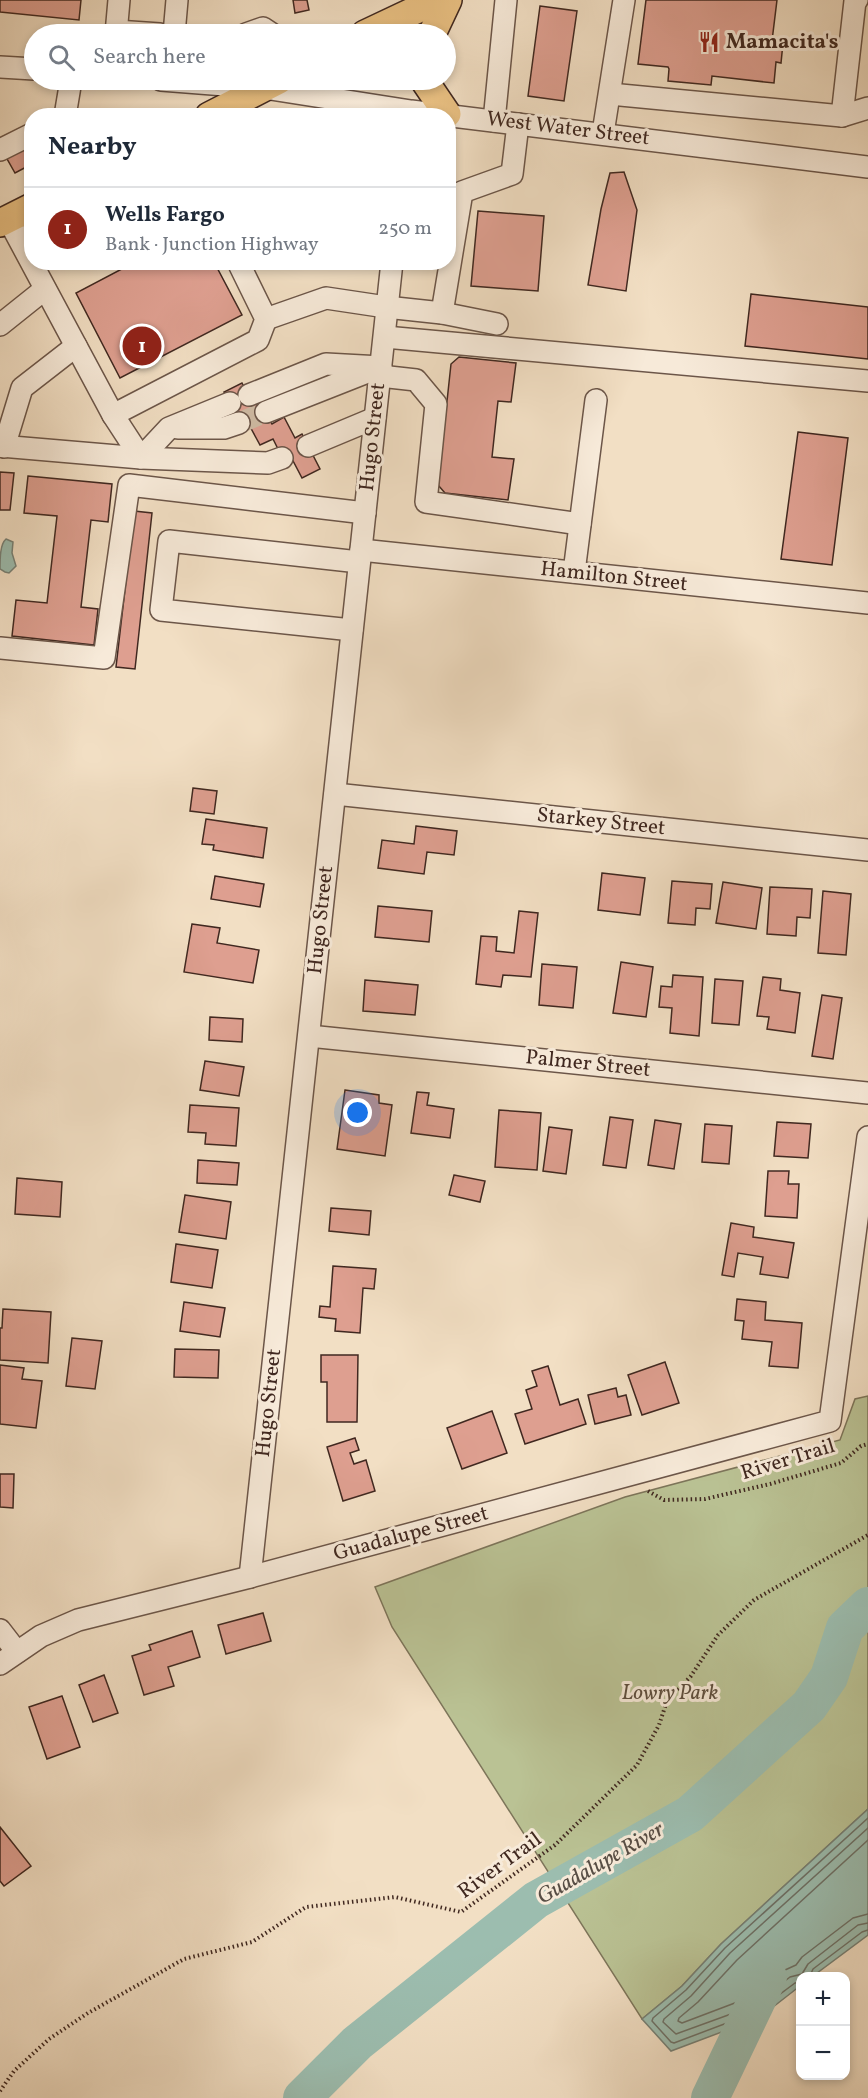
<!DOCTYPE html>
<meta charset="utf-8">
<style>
:root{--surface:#fff;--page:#f2f2f3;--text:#1f2937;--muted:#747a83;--line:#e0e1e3;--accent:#8f2418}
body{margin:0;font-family:Vollkorn,serif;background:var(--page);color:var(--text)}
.controls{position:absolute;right:18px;bottom:18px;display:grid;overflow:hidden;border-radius:12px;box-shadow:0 3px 9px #0003}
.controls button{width:54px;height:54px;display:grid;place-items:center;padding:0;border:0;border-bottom:2px solid var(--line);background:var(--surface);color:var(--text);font:30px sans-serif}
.you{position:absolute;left:358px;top:1113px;width:21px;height:21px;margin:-15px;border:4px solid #fff;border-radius:50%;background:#1a73e8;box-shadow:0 0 0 9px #1a73e833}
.badge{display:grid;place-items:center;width:39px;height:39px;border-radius:50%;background:var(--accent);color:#fff;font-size:20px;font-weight:700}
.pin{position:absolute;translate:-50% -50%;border:3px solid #fff;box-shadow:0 2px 6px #0006}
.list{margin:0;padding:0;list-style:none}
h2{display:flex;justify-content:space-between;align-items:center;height:78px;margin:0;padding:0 24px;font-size:26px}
h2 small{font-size:20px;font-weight:400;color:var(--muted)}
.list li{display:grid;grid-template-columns:39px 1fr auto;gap:18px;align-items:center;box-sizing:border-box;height:84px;padding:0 24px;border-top:2px solid var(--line)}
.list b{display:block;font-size:22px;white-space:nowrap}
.list p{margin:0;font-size:20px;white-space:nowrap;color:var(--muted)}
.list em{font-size:20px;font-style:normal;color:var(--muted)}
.icon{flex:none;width:33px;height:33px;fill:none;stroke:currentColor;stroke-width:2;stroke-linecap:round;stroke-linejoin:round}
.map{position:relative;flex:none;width:868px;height:2098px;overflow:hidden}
.search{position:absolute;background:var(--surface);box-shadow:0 3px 9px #0003;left:24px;top:24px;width:432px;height:66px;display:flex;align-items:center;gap:15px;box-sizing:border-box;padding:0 21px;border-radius:33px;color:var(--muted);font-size:22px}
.panel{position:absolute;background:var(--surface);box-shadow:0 3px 9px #0003;left:24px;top:108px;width:432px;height:162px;border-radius:24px}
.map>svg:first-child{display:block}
.green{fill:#bac294;stroke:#7d755a;stroke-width:1.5}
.water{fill:#9cbdaf;stroke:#778176;stroke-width:1.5}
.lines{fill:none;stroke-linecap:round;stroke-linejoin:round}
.shore{stroke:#6e7268;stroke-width:1.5}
.river{stroke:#9cbdaf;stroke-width:38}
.building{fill:#de9f90;stroke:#402820;stroke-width:1.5}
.minor-tunnel{stroke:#cebaa3;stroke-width:21;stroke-dasharray:21 10;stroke-linecap:butt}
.minor-casing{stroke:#6c5649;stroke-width:24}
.major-casing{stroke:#402820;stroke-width:30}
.path{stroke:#402820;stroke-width:4;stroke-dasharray:1.5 3;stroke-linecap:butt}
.minor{stroke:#f7ead9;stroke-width:21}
.major{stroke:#e9c082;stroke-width:27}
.labels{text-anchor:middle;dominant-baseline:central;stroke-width:6;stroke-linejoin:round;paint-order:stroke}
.poi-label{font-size:21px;font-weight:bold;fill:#402820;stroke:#f7ead9;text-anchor:start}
.street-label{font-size:21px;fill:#402820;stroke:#f7ead9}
.park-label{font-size:21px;font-style:italic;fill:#5e4e3d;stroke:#f7ead9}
.water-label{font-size:22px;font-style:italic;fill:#574d44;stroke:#f7ead9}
</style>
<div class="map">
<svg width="868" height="2098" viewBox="0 0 868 2098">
<rect width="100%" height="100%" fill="#f2dfc4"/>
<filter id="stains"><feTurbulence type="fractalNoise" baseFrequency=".00333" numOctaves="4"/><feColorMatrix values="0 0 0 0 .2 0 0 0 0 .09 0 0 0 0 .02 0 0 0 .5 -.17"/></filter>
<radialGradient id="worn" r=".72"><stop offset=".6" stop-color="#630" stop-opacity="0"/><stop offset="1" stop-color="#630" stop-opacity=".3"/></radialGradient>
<polygon class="green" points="868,1396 868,1809 721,1944 682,1986 642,2019 392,1627 375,1587 625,1497 840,1440 855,1399"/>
<g class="water">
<path d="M6,539L13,542L12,553L16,566L9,573L5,572L0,569C0,559 0,544 6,539Z"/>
<polygon points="868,1809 868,1935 813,1976 800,1976 800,1986 759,2018 671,2051 642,2019 682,1986 721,1944"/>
</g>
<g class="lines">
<g class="shore">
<polyline points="868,1828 730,1953 691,1996 664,2019 663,2022 676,2034 753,2006 790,1977 802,1974 808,1964 858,1925 868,1923"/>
<polyline points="868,1840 737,1960 698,2002 679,2018 678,2021 682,2023 748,1998 785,1970 796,1965 802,1957 853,1918 868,1914"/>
<polyline points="810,1976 813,1969 862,1932 868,1930"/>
<polyline points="800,1982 795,1983 756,2012 674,2043 671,2042 652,2021 653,2018 686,1990 725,1948 868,1818"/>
</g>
<g class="river">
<polyline points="302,2098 357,2043 536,1900 690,1814 809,1706 829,1677 845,1628 868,1606"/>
<polyline points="710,2098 768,1977"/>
</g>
</g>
<g class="building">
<polygon points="0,0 81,0 79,20 0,12"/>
<polygon points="293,0 307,0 309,10 295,13"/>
<polygon points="646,0 777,0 772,41 783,43 781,63 776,62 774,83 712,76 711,85 668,81 669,69 668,67 638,64"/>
<polygon points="540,6 577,11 564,101 528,96"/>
<polygon points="32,143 32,164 15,173 6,157"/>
<polygon points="624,172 637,210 626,291 588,285 601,209 610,173"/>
<polygon points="478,211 544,216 538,291 471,286"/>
<polygon points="135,262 214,262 242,315 120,378 76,293"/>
<polygon points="751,294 868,307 868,359 745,346"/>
<polygon points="459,357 516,363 511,402 498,401 492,457 514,459 508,500 445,493 438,485 451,364"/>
<polygon points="242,383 253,405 260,402 272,424 284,417 295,438 302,434 320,469 302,478 291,457 284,461 273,439 260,445 248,423 242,427 224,392"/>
<polygon points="798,432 848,438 832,565 781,559"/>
<polygon points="0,472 14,473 10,510 0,510"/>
<polygon points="28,476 112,484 108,522 91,520 81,607 98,609 94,645 12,636 16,600 47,603 57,516 24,513"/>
<polygon points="134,511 152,513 135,669 116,667"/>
<polygon points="193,788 217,791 214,814 190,811"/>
<polygon points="206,819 267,828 263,858 213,850 214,845 202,844"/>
<polygon points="416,826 457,831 454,855 427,852 424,874 378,868 382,840 414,844"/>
<polygon points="602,873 645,878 640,915 598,910"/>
<polygon points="215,876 264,884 260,907 211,899"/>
<polygon points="672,881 712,884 710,909 696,908 695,925 668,923"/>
<polygon points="723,882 762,888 756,929 716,923"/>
<polygon points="770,887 812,889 810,918 797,917 796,936 767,934"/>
<polygon points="823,891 851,894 846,955 818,953"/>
<polygon points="378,906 432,911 429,942 375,937"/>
<polygon points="519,911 538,913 531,977 503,975 501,987 476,984 481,936 497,937 496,951 514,953"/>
<polygon points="192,924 220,928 217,943 259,950 253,983 184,972"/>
<polygon points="621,962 653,967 646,1017 613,1013"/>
<polygon points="542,964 577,967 573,1008 539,1005"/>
<polygon points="673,975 703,977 699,1036 670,1033 672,1008 659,1007 661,986 672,987"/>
<polygon points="763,977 781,979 780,990 800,993 795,1033 767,1029 769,1017 757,1016"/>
<polygon points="715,979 743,981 739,1025 712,1023"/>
<polygon points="365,980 418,985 415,1015 363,1011"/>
<polygon points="822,995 842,998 833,1059 812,1056"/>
<polygon points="210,1017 243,1019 242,1042 209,1040"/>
<polygon points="205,1061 244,1067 239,1096 200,1090"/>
<polygon points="345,1090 379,1095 379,1103 392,1105 385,1156 337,1149"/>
<polygon points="417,1092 429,1093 427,1105 454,1109 450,1138 411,1133"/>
<polygon points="190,1105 239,1108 236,1146 205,1144 206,1133 188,1132"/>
<polygon points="499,1110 541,1113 537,1170 495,1167"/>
<polygon points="610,1117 633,1120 626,1168 603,1165"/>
<polygon points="655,1120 681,1124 674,1169 648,1165"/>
<polygon points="777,1122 811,1124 808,1158 774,1156"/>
<polygon points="705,1124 732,1126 729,1164 702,1162"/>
<polygon points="549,1127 572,1130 566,1174 543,1171"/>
<polygon points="198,1160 239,1163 237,1185 197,1183"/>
<polygon points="768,1171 789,1171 788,1184 799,1184 797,1218 765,1216"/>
<polygon points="454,1175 485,1181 480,1202 449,1195"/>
<polygon points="17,1178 62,1182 60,1217 15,1214"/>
<polygon points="185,1195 231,1202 226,1239 179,1232"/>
<polygon points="331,1208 371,1211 369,1235 329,1231"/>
<polygon points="731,1223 754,1227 753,1237 794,1243 788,1278 760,1274 763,1257 738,1253 734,1277 722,1275"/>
<polygon points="176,1244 218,1250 212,1288 171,1282"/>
<polygon points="333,1266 376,1269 374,1289 363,1288 360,1333 335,1331 336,1319 319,1317 320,1306 330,1307"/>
<polygon points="737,1299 766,1302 765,1320 802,1323 798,1368 769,1366 772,1342 742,1339 744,1321 735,1320"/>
<polygon points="184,1302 225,1308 220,1337 180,1331"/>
<polygon points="3,1309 51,1312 48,1363 0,1360 0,1328 2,1328"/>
<polygon points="72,1338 102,1341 95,1389 66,1386"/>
<polygon points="175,1349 219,1350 218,1378 174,1377"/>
<polygon points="321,1355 358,1355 357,1422 327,1422 327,1382 321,1382"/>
<polygon points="665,1362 679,1403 642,1415 628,1375"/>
<polygon points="0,1365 24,1368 22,1379 42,1381 36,1428 0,1424"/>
<polygon points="548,1366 560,1405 578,1399 586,1424 525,1444 515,1414 532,1409 526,1390 537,1386 532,1371"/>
<polygon points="616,1388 618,1397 626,1395 631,1415 595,1424 588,1395"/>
<polygon points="492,1411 507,1453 462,1469 447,1428"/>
<polygon points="355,1438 359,1450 350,1453 354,1464 366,1460 375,1491 343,1501 327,1447"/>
<polygon points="0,1474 14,1474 13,1508 0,1507"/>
<polygon points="263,1613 271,1641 226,1654 218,1625"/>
<polygon points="192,1631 200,1657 168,1667 174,1686 144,1695 132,1656 151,1650 149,1645"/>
<polygon points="104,1675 118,1713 93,1722 79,1685"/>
<polygon points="62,1696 80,1747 47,1759 29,1707"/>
<polygon points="0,1827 31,1866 4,1886 0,1881"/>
</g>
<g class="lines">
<polyline class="minor-tunnel" points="239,423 266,412"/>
<defs>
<g id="minor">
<polyline points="116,31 160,34"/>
<polyline points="116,34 119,0"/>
<polyline points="174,34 177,0"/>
<polyline points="246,34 263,28 272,34"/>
<polyline points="0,67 34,69"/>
<polyline points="161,80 264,88 411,111 868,167"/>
<polyline points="610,94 842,116 868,108"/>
<polyline points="65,116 71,80"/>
<polyline points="842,116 855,1 857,0"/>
<polyline points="494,121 506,0"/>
<polyline points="603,133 624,0"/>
<polyline points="0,150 32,134"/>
<polyline points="8,219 113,415 258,340 266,319 238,262"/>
<polyline points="442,313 462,192 512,174 518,124"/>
<polyline points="266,319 326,298 386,307 442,313 497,324"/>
<polyline points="0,325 45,289"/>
<polyline points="385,337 868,381"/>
<polyline points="380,376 416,380 436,404 426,502 580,524"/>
<polyline points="249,395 326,364 381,367"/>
<polyline points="266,412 375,369"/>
<polyline points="113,415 141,458 169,428 230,403"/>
<polyline points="178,428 224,428 239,423"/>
<polyline points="0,446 141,458 268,463 282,458"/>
<polyline points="308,446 375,418"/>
<polyline points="4,447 22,388 76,346"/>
<polyline points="361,550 868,603"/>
<polyline points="574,572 596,400"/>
<polyline points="352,630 161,610 169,541 359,562"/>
<polyline points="0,648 104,658 129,485 365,513"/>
<polyline points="335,794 868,850"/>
<polyline points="309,1036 868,1093"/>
<polyline points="250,1577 392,262"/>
<polyline points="0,1630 17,1652"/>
<polyline points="0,1664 41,1636 78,1620 250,1577 830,1421 868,1137"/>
</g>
<g id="major">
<polyline points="365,34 437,0"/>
<polyline points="432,34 448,0"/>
<polyline points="424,80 447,114"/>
<polyline points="209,116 279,80"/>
<polyline points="0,223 32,207"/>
</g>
</defs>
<use href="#minor" class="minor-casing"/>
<use href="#major" class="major-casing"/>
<g class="path">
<polyline points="648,1491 664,1500 705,1499 770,1484 841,1463 861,1446 868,1444"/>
<polyline points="0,2091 14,2071 49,2039 88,2013 184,1959 252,1942 306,1907 395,1897 461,1912 555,1845 637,1765 659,1725 667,1701 691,1676 718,1635 754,1600 868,1535"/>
</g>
<use href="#minor" class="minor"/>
<use href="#major" class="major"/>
</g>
<defs>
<symbol id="restaurant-bare" viewBox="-9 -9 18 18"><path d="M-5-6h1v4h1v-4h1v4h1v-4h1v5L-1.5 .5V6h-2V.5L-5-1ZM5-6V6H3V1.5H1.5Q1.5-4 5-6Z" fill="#8f2418" stroke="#f7ead9" stroke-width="2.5" paint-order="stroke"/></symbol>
</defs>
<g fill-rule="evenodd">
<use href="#restaurant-bare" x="694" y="27" width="30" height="30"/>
</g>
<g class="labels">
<g class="poi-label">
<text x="726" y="42">Mamacita's</text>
</g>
<g class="street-label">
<text transform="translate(568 129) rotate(7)">West Water Street</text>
<text transform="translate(373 437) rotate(-84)">Hugo Street</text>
<text transform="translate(614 577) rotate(6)">Hamilton Street</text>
<text transform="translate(601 822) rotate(6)">Starkey Street</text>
<text transform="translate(321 920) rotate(-84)">Hugo Street</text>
<text transform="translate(588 1064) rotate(6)">Palmer Street</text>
<text transform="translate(269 1403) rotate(-84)">Hugo Street</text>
<text transform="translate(788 1460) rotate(-17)">River Trail</text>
<text transform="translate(411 1534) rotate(-15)">Guadalupe Street</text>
<text transform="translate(500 1866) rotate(-36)">River Trail</text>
</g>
<g class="park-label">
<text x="670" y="1693">Lowry Park</text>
</g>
<g class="water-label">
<text transform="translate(601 1864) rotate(-30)">Guadalupe River</text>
</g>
</g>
<rect width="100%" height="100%" filter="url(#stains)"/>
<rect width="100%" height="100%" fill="url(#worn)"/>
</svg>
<div class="controls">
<button>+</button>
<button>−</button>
</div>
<div class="you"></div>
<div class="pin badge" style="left:142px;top:346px">1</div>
<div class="search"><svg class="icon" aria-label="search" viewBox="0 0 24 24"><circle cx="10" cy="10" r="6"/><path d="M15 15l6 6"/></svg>Search here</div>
<section class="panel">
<h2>Nearby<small></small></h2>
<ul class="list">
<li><span class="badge">1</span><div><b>Wells Fargo</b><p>Bank · Junction Highway</p></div><em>250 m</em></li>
</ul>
</section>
</div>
